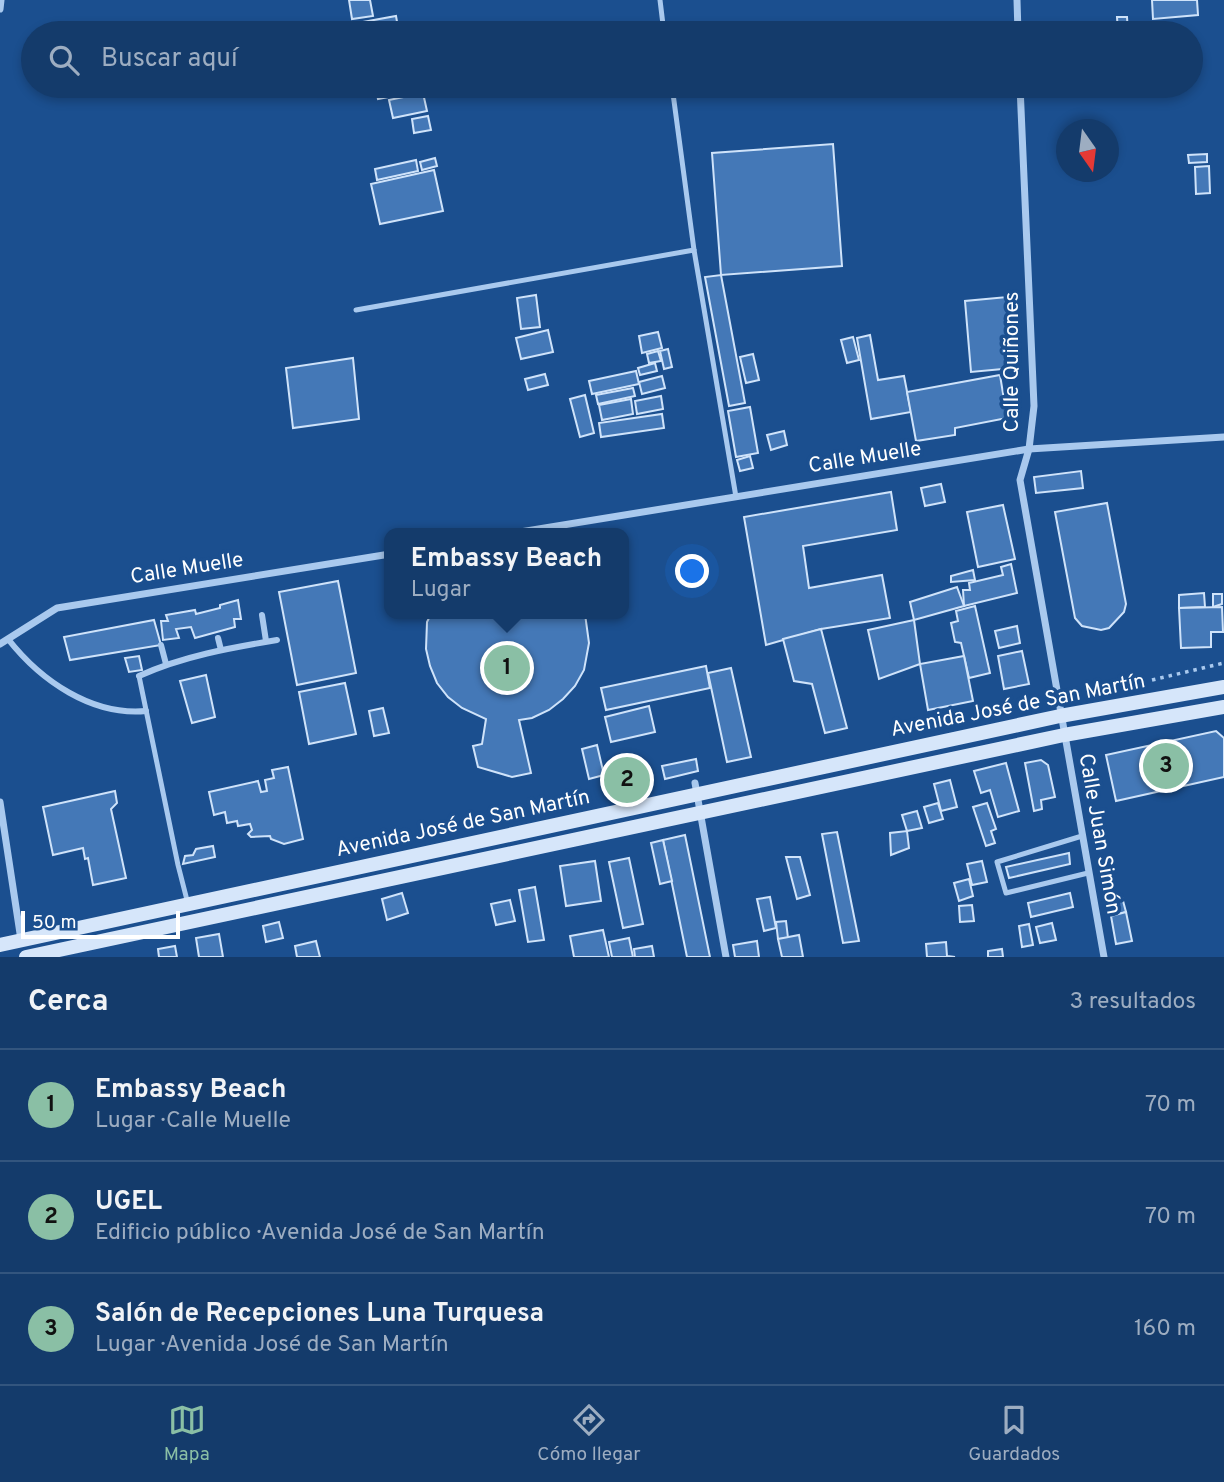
<!DOCTYPE html>
<html lang="es">
<meta charset="utf-8">
<style>
:root{--surface:#143b6b;--page:#214673;--text:#f1f3f6;--muted:#9dadc1;--line:#33557e;--accent:#8abfa5}
body{margin:0;font-family:Overpass,sans-serif;background:var(--page);color:var(--text)}
.compass{position:absolute;left:1056px;top:119px;width:63px;height:63px;border-radius:50%;background:var(--surface);box-shadow:0 4px 10px #0003;rotate:166deg}
.scale{position:absolute;left:21px;bottom:18px;width:159px;box-sizing:border-box;padding-left:7px;border:4px solid #fff;border-top:0;font-size:19px;line-height:24px;white-space:nowrap;color:#fff;-webkit-text-stroke:5px #1b4f8f;paint-order:stroke}
.you{position:absolute;left:693px;top:572px;width:24px;height:24px;margin:-18px;border:5px solid #fff;border-radius:50%;background:#1a73e8;box-shadow:0 0 0 10px #1a73e833}
.badge{display:grid;place-items:center;width:46px;height:46px;border-radius:50%;background:var(--accent);color:#111;font-size:23px;font-weight:700}
.pin{position:absolute;translate:-50% -50%;border:4px solid #fff;box-shadow:0 2px 7px #0006}
.popup{position:absolute;left:384px;top:528px;width:245px;height:91px;box-sizing:border-box;display:grid;place-content:center;border-radius:14px;background:var(--surface);filter:drop-shadow(0 2px 5px #0005);font-size:23px;white-space:nowrap;color:var(--muted)}
.popup b{font-size:26px;color:var(--text)}
.popup::after{content:'';position:absolute;left:50%;top:100%;margin-left:-14px;border:14px solid transparent;border-top-color:var(--surface)}
.list{margin:0;padding:0;list-style:none}
h2{display:flex;justify-content:space-between;align-items:center;height:91px;margin:0;padding:0 28px;font-size:30px}
h2 small{font-size:23px;font-weight:400;color:var(--muted)}
.list li{display:grid;grid-template-columns:46px 1fr auto;gap:21px;align-items:center;box-sizing:border-box;height:112px;padding:0 28px;border-top:2px solid var(--line)}
.list b{display:block;font-size:26px;white-space:nowrap}
.list p{margin:0;font-size:23px;white-space:nowrap;color:var(--muted)}
.list em{font-size:23px;font-style:normal;color:var(--muted)}
.icon{flex:none;width:38px;height:38px;fill:none;stroke:currentColor;stroke-width:2;stroke-linecap:round;stroke-linejoin:round}
.map{position:relative;flex:none;width:1224px;height:957px;overflow:hidden}
.search{position:absolute;background:var(--surface);box-shadow:0 4px 10px #0003;left:21px;right:21px;top:21px;height:77px;display:flex;align-items:center;gap:18px;box-sizing:border-box;padding:0 24px;border-radius:38px;color:var(--muted);font-size:26px}
.sheet{height:427px;background:var(--surface)}
nav{display:flex;justify-content:space-around;align-items:center;box-sizing:border-box;height:98px;border-top:2px solid var(--line);background:var(--surface);font-size:19px;color:var(--muted)}
nav a{display:grid;justify-items:center;gap:4px}
nav .on{color:var(--accent)}
.map>svg:first-child{display:block}
.building{fill:#4478b7;stroke:#cfe3fa;stroke-width:2}
.lines{fill:none;stroke-linecap:round;stroke-linejoin:round}
.path{stroke:#a9c9ee;stroke-width:3.5;stroke-dasharray:3.5 5;stroke-linecap:butt}
.service{stroke:#a9c9ee;stroke-width:5}
.pedestrian{stroke:#a9c9ee;stroke-width:6}
.minor{stroke:#a9c9ee;stroke-width:7}
.secondary{stroke:#d6e6fa;stroke-width:14}
.labels{text-anchor:middle;dominant-baseline:central;stroke-width:7;stroke-linejoin:round;paint-order:stroke}
.street-label{font-size:21px;fill:#fff;stroke:#1b4f8f}
</style>
<div class="map">
<svg width="1224" height="957" viewBox="0 0 1224 957">
<rect width="100%" height="100%" fill="#1b4f8f"/>
<g class="building">
<polygon points="349,0 370,0 373,16 352,19"/>
<polygon points="1152,0 1197,0 1198,15 1153,19"/>
<polygon points="396,16 399,33 336,33 335,27"/>
<polygon points="1117,17 1127,17 1128,33 1118,33"/>
<polygon points="394,86 403,86 404,94 378,99 376,89"/>
<polygon points="423,93 427,111 393,118 389,100"/>
<polygon points="428,116 431,130 414,133 412,119"/>
<polygon points="833,144 842,266 721,275 712,153"/>
<polygon points="1207,154 1207,162 1189,163 1188,155"/>
<polygon points="435,158 437,166 422,170 420,162"/>
<polygon points="416,160 418,171 377,180 375,169"/>
<polygon points="1209,166 1210,193 1196,194 1195,167"/>
<polygon points="434,170 443,211 380,224 371,184"/>
<polygon points="721,275 745,403 729,406 705,277"/>
<polygon points="536,295 540,327 521,329 517,298"/>
<polygon points="1007,297 1013,368 971,372 965,301"/>
<polygon points="548,330 553,352 521,359 516,338"/>
<polygon points="658,332 662,348 642,353 639,336"/>
<polygon points="870,335 878,380 904,376 911,412 871,419 857,338"/>
<polygon points="853,337 859,360 847,363 841,340"/>
<polygon points="668,349 672,367 664,369 660,351"/>
<polygon points="658,351 661,361 649,363 647,354"/>
<polygon points="753,354 759,380 746,383 740,357"/>
<polygon points="353,358 359,419 293,428 286,368"/>
<polygon points="655,363 657,371 640,375 638,368"/>
<polygon points="636,371 639,384 592,394 589,381"/>
<polygon points="545,374 548,385 528,390 525,379"/>
<polygon points="1000,375 1007,418 955,428 955,435 916,441 907,392"/>
<polygon points="662,376 665,388 642,394 639,382"/>
<polygon points="633,388 635,396 598,404 596,395"/>
<polygon points="585,395 594,433 580,437 570,399"/>
<polygon points="661,396 663,409 637,414 635,401"/>
<polygon points="631,399 633,414 602,420 599,405"/>
<polygon points="750,407 758,453 736,457 728,411"/>
<polygon points="662,414 664,428 601,437 599,423"/>
<polygon points="784,431 787,445 771,450 767,435"/>
<polygon points="750,456 753,468 740,471 737,460"/>
<polygon points="1081,471 1083,488 1036,493 1034,477"/>
<polygon points="941,484 945,502 925,506 921,488"/>
<polygon points="891,492 897,530 803,546 809,588 882,575 890,618 821,629 766,645 744,517"/>
<polygon points="1107,503 1126,604 1124,612 1109,628 1101,630 1082,626 1075,618 1055,512"/>
<polygon points="1003,505 1015,559 978,567 967,512"/>
<polygon points="1011,564 1017,593 964,606 963,590 970,590 969,583 1003,575 1001,567"/>
<polygon points="973,570 975,580 951,582 951,576"/>
<polygon points="338,581 356,673 297,685 279,592"/>
<polygon points="957,587 964,606 914,620 910,602"/>
<polygon points="1204,593 1205,607 1179,608 1179,595"/>
<polygon points="1213,594 1222,594 1222,604 1213,607"/>
<polygon points="238,600 241,619 234,619 235,627 195,638 191,627 176,629 179,638 163,640 161,621 168,621 166,615 195,610 196,614 220,608 220,605"/>
<polygon points="975,606 990,673 969,678 961,643 955,642 951,623 958,621 956,611"/>
<polygon points="1222,607 1223,632 1211,632 1211,647 1181,648 1179,608"/>
<polygon points="431,614 585,614 589,643 584,670 575,686 563,699 549,710 532,718 519,720 531,773 512,777 478,767 473,746 482,744 486,719 462,708 448,697 437,683 430,666 426,649 427,622"/>
<polygon points="154,620 161,645 70,660 64,637"/>
<polygon points="914,620 920,664 879,679 868,630"/>
<polygon points="1017,626 1020,643 999,648 995,631"/>
<polygon points="821,629 847,728 825,733 812,684 794,681 783,639"/>
<polygon points="1022,651 1029,684 1004,689 998,656"/>
<polygon points="139,656 142,670 129,672 125,658"/>
<polygon points="964,656 973,701 928,710 920,664"/>
<polygon points="706,666 710,688 606,710 601,688"/>
<polygon points="731,668 751,757 727,762 708,673"/>
<polygon points="206,675 215,717 192,723 180,681"/>
<polygon points="345,683 356,734 309,744 299,692"/>
<polygon points="649,706 655,732 611,742 605,717"/>
<polygon points="383,708 389,733 374,736 369,711"/>
<polygon points="1216,731 1224,738 1224,777 1116,801 1106,755"/>
<polygon points="597,745 604,775 589,779 582,749"/>
<polygon points="696,759 698,771 665,779 662,766"/>
<polygon points="1041,760 1048,765 1055,797 1041,800 1042,809 1034,811 1025,763"/>
<polygon points="1006,763 1019,811 998,817 990,790 981,793 974,771"/>
<polygon points="288,767 303,839 284,844 271,839 270,836 251,837 248,834 252,830 250,824 238,826 237,821 227,823 225,812 214,815 209,792 258,781 261,792 267,791 265,780 274,778 272,770"/>
<polygon points="647,769 650,782 606,792 604,779"/>
<polygon points="950,780 957,807 941,811 934,784"/>
<polygon points="115,791 117,803 111,809 126,878 93,885 88,858 85,859 83,848 53,855 43,807"/>
<polygon points="938,803 943,819 929,823 924,807"/>
<polygon points="987,803 996,829 991,831 995,843 986,846 973,807"/>
<polygon points="917,811 922,828 907,831 902,815"/>
<polygon points="907,831 909,848 891,855 890,833"/>
<polygon points="837,832 859,941 843,943 822,834"/>
<polygon points="685,835 710,957 687,957 663,840"/>
<polygon points="663,840 672,881 660,884 651,843"/>
<polygon points="213,846 215,857 183,864 185,856 193,855 196,849"/>
<polygon points="1069,853 1070,864 1009,878 1006,867"/>
<polygon points="786,857 800,857 810,895 797,899"/>
<polygon points="629,858 643,924 623,928 609,862"/>
<polygon points="595,861 601,901 566,906 560,866"/>
<polygon points="982,861 987,882 972,885 967,864"/>
<polygon points="969,879 973,896 959,901 954,883"/>
<polygon points="535,887 544,940 528,942 519,890"/>
<polygon points="402,893 408,913 387,920 382,899"/>
<polygon points="1070,893 1073,907 1031,917 1028,903"/>
<polygon points="770,897 776,928 764,931 757,899"/>
<polygon points="1122,897 1126,912 1111,916 1107,901"/>
<polygon points="510,900 515,921 496,925 491,904"/>
<polygon points="972,905 974,921 960,922 959,906"/>
<polygon points="1126,912 1132,941 1116,944 1111,916"/>
<polygon points="786,921 788,938 778,939 776,922"/>
<polygon points="279,922 283,938 266,942 263,926"/>
<polygon points="1052,923 1056,940 1040,943 1036,927"/>
<polygon points="1029,924 1033,945 1022,947 1019,926"/>
<polygon points="603,930 609,957 574,957 570,936"/>
<polygon points="219,934 223,957 199,957 196,938"/>
<polygon points="799,935 803,957 782,957 778,939"/>
<polygon points="629,938 633,957 612,957 609,942"/>
<polygon points="316,941 320,957 297,957 295,946"/>
<polygon points="757,941 759,957 735,957 733,945"/>
<polygon points="946,942 947,956 955,957 927,957 926,944"/>
<polygon points="175,946 177,957 159,957 158,949"/>
<polygon points="652,946 654,957 635,957 634,949"/>
<polygon points="1002,949 1003,957 988,957 988,951"/>
</g>
<g class="lines">
<polyline class="path" points="1152,680 1224,663"/>
<g class="service">
<polyline points="660,0 664,33"/>
<polyline points="672,86 694,250 736,497"/>
<polyline points="356,310 694,250"/>
<polyline points="139,676 178,865 188,904"/>
<polyline points="1082,836 997,862 1006,893 1088,873"/>
</g>
<g class="pedestrian">
<polyline points="262,615 266,641"/>
<polyline points="218,638 221,650"/>
<path d="M8,639C41,681 92,716 146,711"/>
<polyline points="161,645 166,664"/>
<path d="M139,676C183,656 230,648 277,640"/>
</g>
<g class="minor">
<polyline points="1017,0 1018,33"/>
<polyline points="0,9 1,0"/>
<polyline points="1020,86 1034,406 1029,449 1020,480 1104,957"/>
<polyline points="514,533 1029,449 1224,437"/>
<polyline points="0,644 57,608 390,554"/>
<polyline points="695,783 726,957"/>
<polyline points="0,802 21,940"/>
</g>
<g class="secondary">
<polyline points="0,945 1060,716 1224,687"/>
<polyline points="26,957 1064,735 1224,707"/>
</g>
</g>
<g class="labels">
<g class="street-label">
<text transform="translate(1012 362) rotate(-90)">Calle Quiñones</text>
<text transform="translate(865 458) rotate(-9)">Calle Muelle</text>
<text transform="translate(187 569) rotate(-9)">Calle Muelle</text>
<text transform="translate(1018 706) rotate(-11)">Avenida José de San Martín</text>
<text transform="translate(463 824) rotate(-12)">Avenida José de San Martín</text>
<text transform="translate(1099 834) rotate(80)">Calle Juan Simón</text>
</g>
</g>
</svg>
<svg class="compass" viewBox="-18 -18 36 36"><path d="M0-13l5 13h-10z" fill="#e53935"/><path d="M0 13l5-13h-10z" fill="#9dadc1"/></svg>
<div class="scale">50 m</div>
<div class="you"></div>
<div class="pin badge" style="left:507px;top:668px">1</div>
<div class="popup"><b>Embassy Beach</b>Lugar</div>
<div class="pin badge" style="left:627px;top:780px">2</div>
<div class="pin badge" style="left:1166px;top:766px">3</div>
<div class="search"><svg class="icon" aria-label="search" viewBox="0 0 24 24"><circle cx="10" cy="10" r="6"/><path d="M15 15l6 6"/></svg>Buscar aquí</div>
</div>
<section class="sheet">
<h2>Cerca<small>3 resultados</small></h2>
<ul class="list">
<li><span class="badge">1</span><div><b>Embassy Beach</b><p>Lugar · Calle Muelle</p></div><em>70 m</em></li>
<li><span class="badge">2</span><div><b>UGEL</b><p>Edificio público · Avenida José de San Martín</p></div><em>70 m</em></li>
<li><span class="badge">3</span><div><b>Salón de Recepciones Luna Turquesa</b><p>Lugar · Avenida José de San Martín</p></div><em>160 m</em></li>
</ul>
</section>
<nav>
<a class="on"><svg class="icon" aria-label="map" viewBox="0 0 24 24"><path d="M3 6l6-2 6 2 6-2v14l-6 2-6-2-6 2zM9 4v14M15 6v14"/></svg>Mapa</a>
<a><svg class="icon" aria-label="directions" viewBox="0 0 24 24"><path d="M12 3l9 9-9 9-9-9zM9 14v-3h6M13 9l2 2-2 2"/></svg>Cómo llegar</a>
<a><svg class="icon" aria-label="saved" viewBox="0 0 24 24"><path d="M7 4h10v16l-5-4-5 4z"/></svg>Guardados</a>
</nav>
